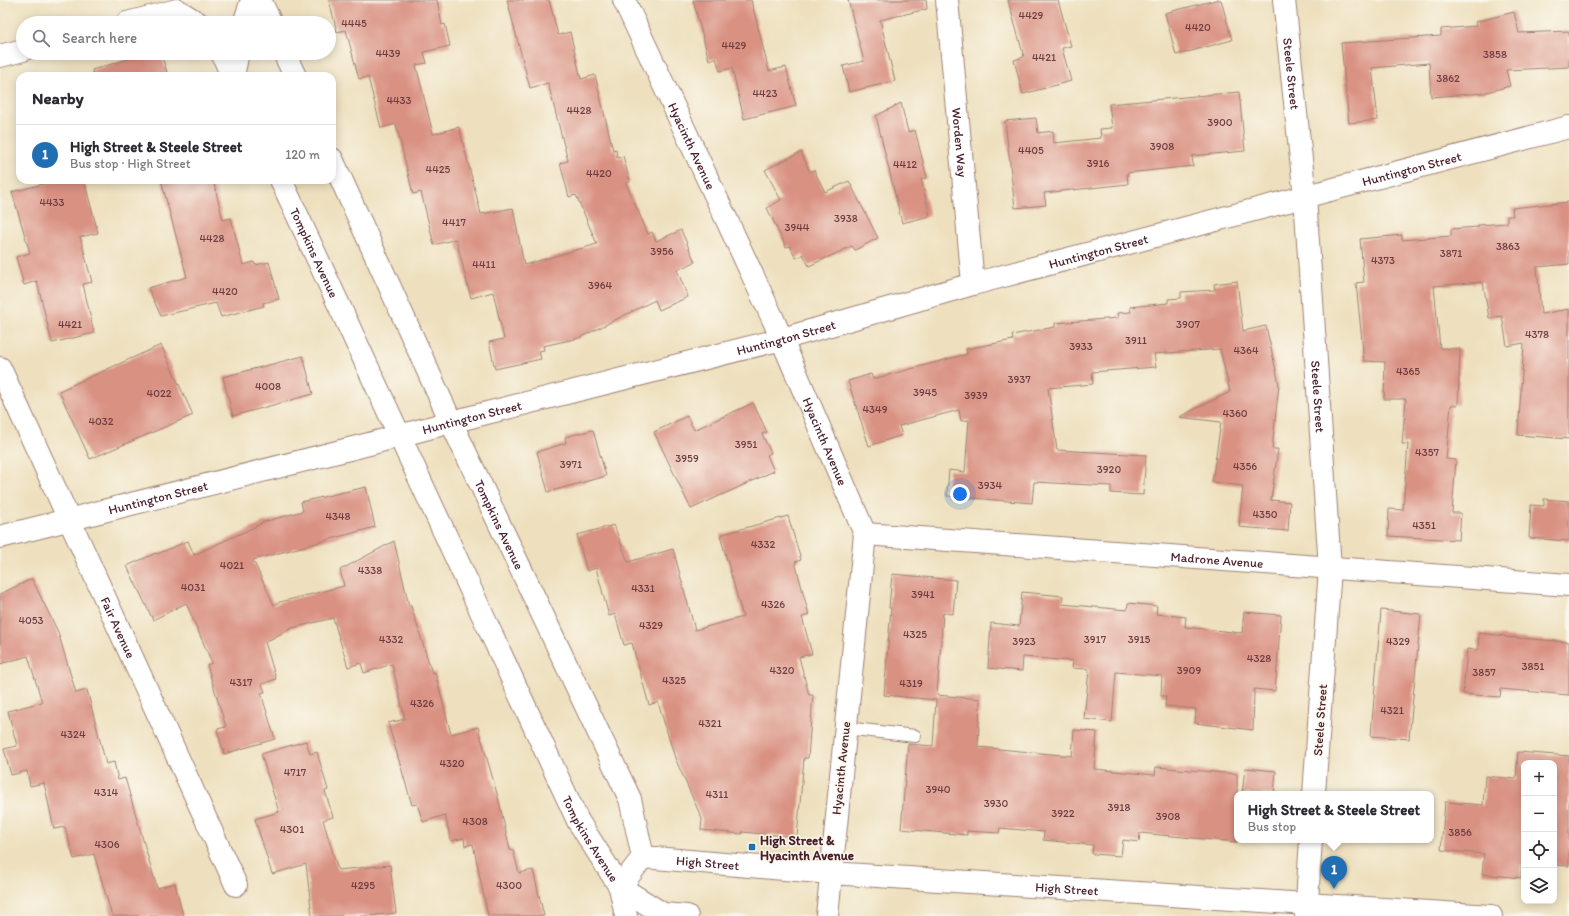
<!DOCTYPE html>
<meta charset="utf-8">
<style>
:root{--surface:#fff;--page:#f7f7f7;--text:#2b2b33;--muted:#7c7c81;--line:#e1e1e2;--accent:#1f6fb2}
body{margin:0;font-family:Itim,sans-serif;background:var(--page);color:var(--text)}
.controls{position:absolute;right:12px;bottom:12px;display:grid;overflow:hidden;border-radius:8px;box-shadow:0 2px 10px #0003}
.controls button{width:36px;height:36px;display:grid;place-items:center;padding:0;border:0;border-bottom:1px solid var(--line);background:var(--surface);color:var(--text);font:20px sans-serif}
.you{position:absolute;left:960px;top:494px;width:14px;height:14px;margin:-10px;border:3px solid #fff;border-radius:50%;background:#1a73e8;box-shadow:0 0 0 6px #1a73e833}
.badge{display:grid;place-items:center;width:26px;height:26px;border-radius:50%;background:var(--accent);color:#fff;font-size:13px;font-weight:700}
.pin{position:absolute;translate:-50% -33px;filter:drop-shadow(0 1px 2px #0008)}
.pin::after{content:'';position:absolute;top:21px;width:14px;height:12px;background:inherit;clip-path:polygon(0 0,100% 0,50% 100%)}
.popup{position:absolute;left:1234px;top:791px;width:200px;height:52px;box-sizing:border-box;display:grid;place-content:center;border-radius:8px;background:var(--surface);filter:drop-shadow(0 1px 3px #0005);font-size:13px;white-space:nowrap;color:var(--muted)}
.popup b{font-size:15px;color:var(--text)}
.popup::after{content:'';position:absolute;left:50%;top:100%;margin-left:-8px;border:8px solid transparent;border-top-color:var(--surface)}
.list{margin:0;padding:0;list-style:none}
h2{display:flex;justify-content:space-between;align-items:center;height:52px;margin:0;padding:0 16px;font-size:17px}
h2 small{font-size:13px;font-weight:400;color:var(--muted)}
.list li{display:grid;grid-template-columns:26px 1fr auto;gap:12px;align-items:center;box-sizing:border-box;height:60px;padding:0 16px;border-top:1px solid var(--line)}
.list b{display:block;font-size:15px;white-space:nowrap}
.list p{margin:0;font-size:13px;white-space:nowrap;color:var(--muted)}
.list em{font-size:13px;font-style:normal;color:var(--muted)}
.icon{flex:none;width:22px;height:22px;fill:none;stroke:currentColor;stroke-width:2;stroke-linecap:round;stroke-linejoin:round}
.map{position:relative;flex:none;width:1569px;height:916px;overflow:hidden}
.search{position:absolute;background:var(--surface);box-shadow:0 2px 10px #0003;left:16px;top:16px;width:320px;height:44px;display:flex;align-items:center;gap:10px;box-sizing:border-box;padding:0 14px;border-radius:22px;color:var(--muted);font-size:15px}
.panel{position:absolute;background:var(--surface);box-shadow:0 2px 10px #0003;left:16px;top:72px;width:320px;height:112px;border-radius:12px}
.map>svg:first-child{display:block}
.building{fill:#d99182}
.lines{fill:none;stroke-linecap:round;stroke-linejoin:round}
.service-casing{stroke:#9c8074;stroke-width:14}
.minor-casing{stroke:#9c8074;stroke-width:24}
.tertiary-casing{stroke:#9c8074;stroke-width:24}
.service{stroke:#fff;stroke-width:12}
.minor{stroke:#fff;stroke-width:22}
.tertiary{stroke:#fff;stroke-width:22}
.poi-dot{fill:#1f6fb2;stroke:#fbf7ec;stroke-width:1.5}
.labels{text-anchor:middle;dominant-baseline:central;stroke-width:3;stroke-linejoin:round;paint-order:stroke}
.number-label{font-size:11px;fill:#6e3c41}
.street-label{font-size:13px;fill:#4a1f2b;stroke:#fbf7ec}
.poi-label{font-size:13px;font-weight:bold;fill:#4a1f2b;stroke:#fbf7ec;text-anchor:start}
</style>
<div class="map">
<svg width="1569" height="916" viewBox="0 0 1569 916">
<rect width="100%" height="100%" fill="#fbf7ec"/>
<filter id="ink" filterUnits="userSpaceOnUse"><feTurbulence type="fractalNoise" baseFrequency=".025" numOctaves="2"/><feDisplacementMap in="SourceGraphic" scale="8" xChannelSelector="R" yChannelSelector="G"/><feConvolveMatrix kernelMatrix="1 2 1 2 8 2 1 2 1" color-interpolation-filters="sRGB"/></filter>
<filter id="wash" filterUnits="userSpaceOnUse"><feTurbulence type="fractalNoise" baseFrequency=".012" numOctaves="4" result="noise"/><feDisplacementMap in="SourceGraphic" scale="16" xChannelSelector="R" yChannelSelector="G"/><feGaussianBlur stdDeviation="0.9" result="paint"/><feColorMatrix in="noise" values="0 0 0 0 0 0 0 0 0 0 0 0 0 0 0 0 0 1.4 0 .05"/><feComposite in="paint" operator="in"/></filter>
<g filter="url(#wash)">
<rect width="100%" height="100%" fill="#eee0be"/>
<g id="blocks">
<g class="building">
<polygon points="329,0 437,0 442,25 445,24 450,46 424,52 427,63 416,65 433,134 459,127 481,214 513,208 524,265 597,244 576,195 569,197 560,163 568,161 548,83 530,88 507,0 549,0 558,35 570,32 581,79 595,75 613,150 616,149 617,158 623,156 630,182 626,183 648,234 652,232 656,241 681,230 695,262 677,270 688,297 659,310 655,300 579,338 543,346 544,350 539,351 541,359 495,369 489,342 504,339 493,292 471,298 456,239 434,245 421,192 413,194 396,124 381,128 368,77 359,79 346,30 337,32"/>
<polygon points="693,0 751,0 769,71 786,67 796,106 744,119 732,68 720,71 716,58 709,60"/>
<polygon points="848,0 926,0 927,9 880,20 895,81 849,92 843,66 864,61"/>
<polygon points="1008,0 1058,0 1071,46 1062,48 1071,81 1023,94 1014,60 1024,57"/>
<polygon points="1216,0 1221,0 1232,40 1176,55 1165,13"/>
<polygon points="1514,12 1519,33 1569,31 1569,67 1506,70 1510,86 1483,93 1431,97 1429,63 1372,68 1378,120 1349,123 1341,43 1441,36 1441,29 1476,26 1475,22"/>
<polygon points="148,53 161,53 168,76 93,76 92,70"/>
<polygon points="1239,92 1245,151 1192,156 1193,166 1127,173 1128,184 1044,193 1046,205 1015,208 1005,121 1036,118 1038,133 1053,131 1054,143 1101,138 1100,129 1112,128 1109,104"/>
<polygon points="901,103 908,132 915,130 927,178 921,179 930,216 902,223 876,116"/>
<polygon points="801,152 810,172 814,170 825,192 849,181 878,238 855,250 852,246 809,266 803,254 796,258 790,246 786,247 767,208 781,200 765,170"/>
<polygon points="59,180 84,180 98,233 80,237 92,282 83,284 94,333 52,343 37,281 24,285 16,257 30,253 12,192"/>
<polygon points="161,180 213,180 223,220 231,218 243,265 254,262 255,265 269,262 279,299 263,303 264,306 221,317 216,303 161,316 148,288 187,277"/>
<polygon points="1569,202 1569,264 1537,267 1541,314 1569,309 1569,439 1518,435 1524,343 1507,346 1502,316 1489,318 1483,282 1434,286 1440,348 1460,349 1458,405 1451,405 1446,459 1456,460 1452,513 1461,513 1459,540 1388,536 1389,509 1403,510 1408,444 1402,444 1406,399 1384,399 1385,362 1364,361 1356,283 1364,282 1360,239 1402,235 1402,240 1451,236 1451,229 1478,227 1478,225 1507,223 1507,216 1513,216 1512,208"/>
<polygon points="1237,281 1243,331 1266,326 1279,384 1272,449 1278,449 1271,500 1290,502 1288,531 1239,527 1243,486 1212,482 1221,422 1179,417 1230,392 1220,349 1154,354 1156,367 1092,372 1093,384 1048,388 1057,450 1146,455 1143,495 1111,493 1111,486 1034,482 1032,503 947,496 949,470 965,472 969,420 961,421 959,410 899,426 902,435 869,446 848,381 871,374 873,379 967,354 966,349 1013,340 1012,335 1055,327 1055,323 1118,318 1117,313 1131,312 1130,307 1168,303 1168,299 1181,298 1181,292 1215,290 1214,284"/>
<polygon points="161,345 193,415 90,459 59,391"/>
<polygon points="303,356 313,394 233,416 223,377"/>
<polygon points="753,403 767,432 762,434 771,453 767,455 774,471 691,509 654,432 687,416 694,430"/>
<polygon points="593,430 606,476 548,492 537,452 566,443 565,437"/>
<polygon points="366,487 375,527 253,560 274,605 280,602 344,586 340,570 394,541 409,606 411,606 432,673 435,672 451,734 478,727 498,797 510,850 513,850 519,873 533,870 544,916 488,916 473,844 465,846 464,838 451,841 445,815 423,822 417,804 412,805 388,723 405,719 392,664 364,673 361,663 348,667 333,618 292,628 265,642 276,679 262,684 265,692 261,693 275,739 224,754 217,729 226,727 207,665 212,663 186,603 153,620 127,566 156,553 157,554 188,541 194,555 261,524 260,523 303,511 301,502"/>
<polygon points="1544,499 1569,501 1569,541 1529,538 1531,505 1544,506"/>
<polygon points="788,516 801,560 795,562 809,615 802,617 812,654 799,657 809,695 813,695 808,758 804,758 797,837 742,832 742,834 701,830 702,819 675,758 658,702 649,705 632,643 624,645 615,614 609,616 596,568 587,571 577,535 614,525 628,562 673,549 695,630 743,617 720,535"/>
<polygon points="892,574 956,580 953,614 943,613 937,695 980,699 978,747 1072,756 1074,730 1097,732 1094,769 1155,775 1156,767 1237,774 1237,842 1140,833 1139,842 1123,840 1121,856 1092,854 1093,845 1043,840 1044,832 1000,828 999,833 967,831 967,835 901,829 908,744 933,746 936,700 884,695 891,608 889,608"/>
<polygon points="32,579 58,632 76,693 87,690 106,764 114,762 118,780 125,778 157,888 175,883 183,916 112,916 94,854 74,859 65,827 54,829 44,783 30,786 27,771 11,775 4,749 17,746 8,711 42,702 28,656 0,664 0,594"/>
<polygon points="1022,592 1063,596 1062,604 1127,610 1128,603 1157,606 1156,614 1186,617 1185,627 1242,633 1244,612 1281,615 1275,691 1254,689 1253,730 1195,723 1196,709 1165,706 1166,696 1161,696 1162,676 1116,672 1112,722 1084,719 1089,669 1072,668 1073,661 1023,657 1022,671 988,668 991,623 1019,626"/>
<polygon points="1381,610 1421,614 1409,739 1371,736"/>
<polygon points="1479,633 1505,636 1505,637 1569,642 1569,695 1501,689 1500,697 1463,694 1467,649 1478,650"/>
<polygon points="306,741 310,754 317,752 328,790 325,791 333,817 323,820 338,870 390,865 396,913 369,916 312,916 306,864 272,874 255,819 279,812 261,754"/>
<polygon points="1518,752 1569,756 1569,866 1554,865 1554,763 1524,763 1524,864 1522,863 1521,878 1482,874 1484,854 1441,850 1445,802 1483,805 1485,776 1516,779"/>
<polygon points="1245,768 1276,771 1274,794 1242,794"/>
</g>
</g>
</g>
<g filter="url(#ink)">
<use href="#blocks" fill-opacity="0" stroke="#9c8074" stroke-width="1"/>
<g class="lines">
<defs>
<polyline id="service" points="845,728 915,736"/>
<g id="minor">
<path id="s1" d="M624,0L773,319L865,534L827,916"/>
<path id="s2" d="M947,0L973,284"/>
<path id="s3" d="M1284,0L1305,197L1330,568L1314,794"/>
<polyline points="244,23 252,0"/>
<polyline points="233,76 238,53"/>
<path id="s4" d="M0,368L236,885"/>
<path id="s5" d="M865,534L1569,585"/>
<path id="s6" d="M0,537L369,444L451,422L782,339L973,284L1569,127"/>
<polyline points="620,887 626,916"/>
<polyline points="1306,916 1311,840"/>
</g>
<g id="tertiary">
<polyline points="260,0 271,23"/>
<polyline points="177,10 198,23"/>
<polyline points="127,23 177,10"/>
<polyline points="222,53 232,76"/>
<polyline points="284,53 295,76"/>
<polyline points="0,56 23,50"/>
<path id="s7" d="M332,159L451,422L630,799L643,857"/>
<path id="s8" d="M281,180L578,821L620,887L663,914L687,916"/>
<path id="s9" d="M643,857L831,873L1491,916"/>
<polyline points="620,887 643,857"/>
</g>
</defs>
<use href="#service" class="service-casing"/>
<use href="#minor" class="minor-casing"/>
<use href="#tertiary" class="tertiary-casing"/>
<use href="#service" class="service"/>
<use href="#minor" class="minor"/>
<use href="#tertiary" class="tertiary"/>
</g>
</g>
<rect class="poi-dot" x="748" y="843" width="8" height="8" rx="2"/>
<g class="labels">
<g class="number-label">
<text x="1031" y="15">4429</text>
<text x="354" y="23">4445</text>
<text x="1198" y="27">4420</text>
<text x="734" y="45">4429</text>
<text x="388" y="53">4439</text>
<text x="1495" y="54">3858</text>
<text x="1044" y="57">4421</text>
<text x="1448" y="78">3862</text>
<text x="765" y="93">4423</text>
<text x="399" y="100">4433</text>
<text x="579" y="110">4428</text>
<text x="1220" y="122">3900</text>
<text x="1162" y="146">3908</text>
<text x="1031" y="150">4405</text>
<text x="1098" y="163">3916</text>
<text x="905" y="164">4412</text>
<text x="438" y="169">4425</text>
<text x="599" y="173">4420</text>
<text x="52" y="202">4433</text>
<text x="846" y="218">3938</text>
<text x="454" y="222">4417</text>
<text x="797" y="227">3944</text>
<text x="212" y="238">4428</text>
<text x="1508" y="246">3863</text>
<text x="662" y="251">3956</text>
<text x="1451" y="253">3871</text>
<text x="1383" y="260">4373</text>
<text x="484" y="264">4411</text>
<text x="600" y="285">3964</text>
<text x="225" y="291">4420</text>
<text x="70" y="324">4421</text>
<text x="1188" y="324">3907</text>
<text x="1537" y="334">4378</text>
<text x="1136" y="340">3911</text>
<text x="1081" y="346">3933</text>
<text x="1246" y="350">4364</text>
<text x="1408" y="371">4365</text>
<text x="1019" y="379">3937</text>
<text x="268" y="386">4008</text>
<text x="925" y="392">3945</text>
<text x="159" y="393">4022</text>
<text x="976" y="395">3939</text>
<text x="875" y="409">4349</text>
<text x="1235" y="413">4360</text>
<text x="101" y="421">4032</text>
<text x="746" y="444">3951</text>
<text x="1427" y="452">4357</text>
<text x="687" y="458">3959</text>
<text x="571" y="464">3971</text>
<text x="1245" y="466">4356</text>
<text x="1109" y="469">3920</text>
<text x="990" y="485">3934</text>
<text x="1265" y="514">4350</text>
<text x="338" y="516">4348</text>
<text x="1424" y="525">4351</text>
<text x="763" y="544">4332</text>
<text x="232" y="565">4021</text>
<text x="370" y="570">4338</text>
<text x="193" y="587">4031</text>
<text x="643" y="588">4331</text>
<text x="923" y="594">3941</text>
<text x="773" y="604">4326</text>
<text x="31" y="620">4053</text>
<text x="651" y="625">4329</text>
<text x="915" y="634">4325</text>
<text x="391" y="639">4332</text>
<text x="1095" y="639">3917</text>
<text x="1139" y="639">3915</text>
<text x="1024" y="641">3923</text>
<text x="1398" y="641">4329</text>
<text x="1259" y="658">4328</text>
<text x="1533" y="666">3851</text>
<text x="782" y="670">4320</text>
<text x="1189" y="670">3909</text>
<text x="1484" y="672">3857</text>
<text x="674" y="680">4325</text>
<text x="241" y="682">4317</text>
<text x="911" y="683">4319</text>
<text x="422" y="703">4326</text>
<text x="1392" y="710">4321</text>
<text x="710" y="723">4321</text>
<text x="73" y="734">4324</text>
<text x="452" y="763">4320</text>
<text x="295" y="772">4717</text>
<text x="938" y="789">3940</text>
<text x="106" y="792">4314</text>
<text x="717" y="794">4311</text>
<text x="996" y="803">3930</text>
<text x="1119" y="807">3918</text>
<text x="1063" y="813">3922</text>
<text x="1168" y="816">3908</text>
<text x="475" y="821">4308</text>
<text x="292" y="829">4301</text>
<text x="1460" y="832">3856</text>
<text x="107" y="844">4306</text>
<text x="363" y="885">4295</text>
<text x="509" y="885">4300</text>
</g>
<g class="street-label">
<text stroke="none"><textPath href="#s3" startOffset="74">Steele Street</textPath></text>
<text stroke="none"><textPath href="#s2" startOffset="143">Worden Way</textPath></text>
<text stroke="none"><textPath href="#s1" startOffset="161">Hyacinth Avenue</textPath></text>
<text stroke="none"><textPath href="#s6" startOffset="1459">Huntington Street</textPath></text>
<text stroke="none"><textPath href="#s6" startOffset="1135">Huntington Street</textPath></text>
<text stroke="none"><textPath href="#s8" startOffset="80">Tompkins Avenue</textPath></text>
<text stroke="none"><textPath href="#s6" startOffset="811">Huntington Street</textPath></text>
<text stroke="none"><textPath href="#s3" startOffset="398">Steele Street</textPath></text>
<text stroke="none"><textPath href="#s6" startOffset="487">Huntington Street</textPath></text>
<text stroke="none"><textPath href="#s1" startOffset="485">Hyacinth Avenue</textPath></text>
<text stroke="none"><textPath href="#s6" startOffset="163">Huntington Street</textPath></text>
<text stroke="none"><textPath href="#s7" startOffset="402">Tompkins Avenue</textPath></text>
<text stroke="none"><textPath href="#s5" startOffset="353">Madrone Avenue</textPath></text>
<text stroke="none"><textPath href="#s4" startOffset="285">Fair Avenue</textPath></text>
<text transform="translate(1320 720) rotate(-86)">Steele Street</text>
<text transform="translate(841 768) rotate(-84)">Hyacinth Avenue</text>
<text stroke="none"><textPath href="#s8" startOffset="728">Tompkins Avenue</textPath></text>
<text stroke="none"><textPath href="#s9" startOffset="65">High Street</textPath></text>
<text stroke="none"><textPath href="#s9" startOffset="425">High Street</textPath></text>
</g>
<g class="poi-label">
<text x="760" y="840">High Street &amp;<tspan x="760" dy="15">Hyacinth Avenue</tspan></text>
</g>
</g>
</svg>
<div class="controls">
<button>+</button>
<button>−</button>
<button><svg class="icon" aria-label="locate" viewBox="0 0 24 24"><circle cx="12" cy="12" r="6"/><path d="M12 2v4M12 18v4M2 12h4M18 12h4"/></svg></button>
<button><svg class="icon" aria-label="layers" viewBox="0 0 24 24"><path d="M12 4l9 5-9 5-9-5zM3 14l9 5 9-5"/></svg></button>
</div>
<div class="you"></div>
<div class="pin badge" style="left:1334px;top:889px">1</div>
<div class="popup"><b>High Street &amp; Steele Street</b>Bus stop</div>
<div class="search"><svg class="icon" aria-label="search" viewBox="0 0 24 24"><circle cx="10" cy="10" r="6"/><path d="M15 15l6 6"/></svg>Search here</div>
<section class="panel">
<h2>Nearby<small></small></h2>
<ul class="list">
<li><span class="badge">1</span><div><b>High Street &amp; Steele Street</b><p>Bus stop · High Street</p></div><em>120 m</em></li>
</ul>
</section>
</div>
